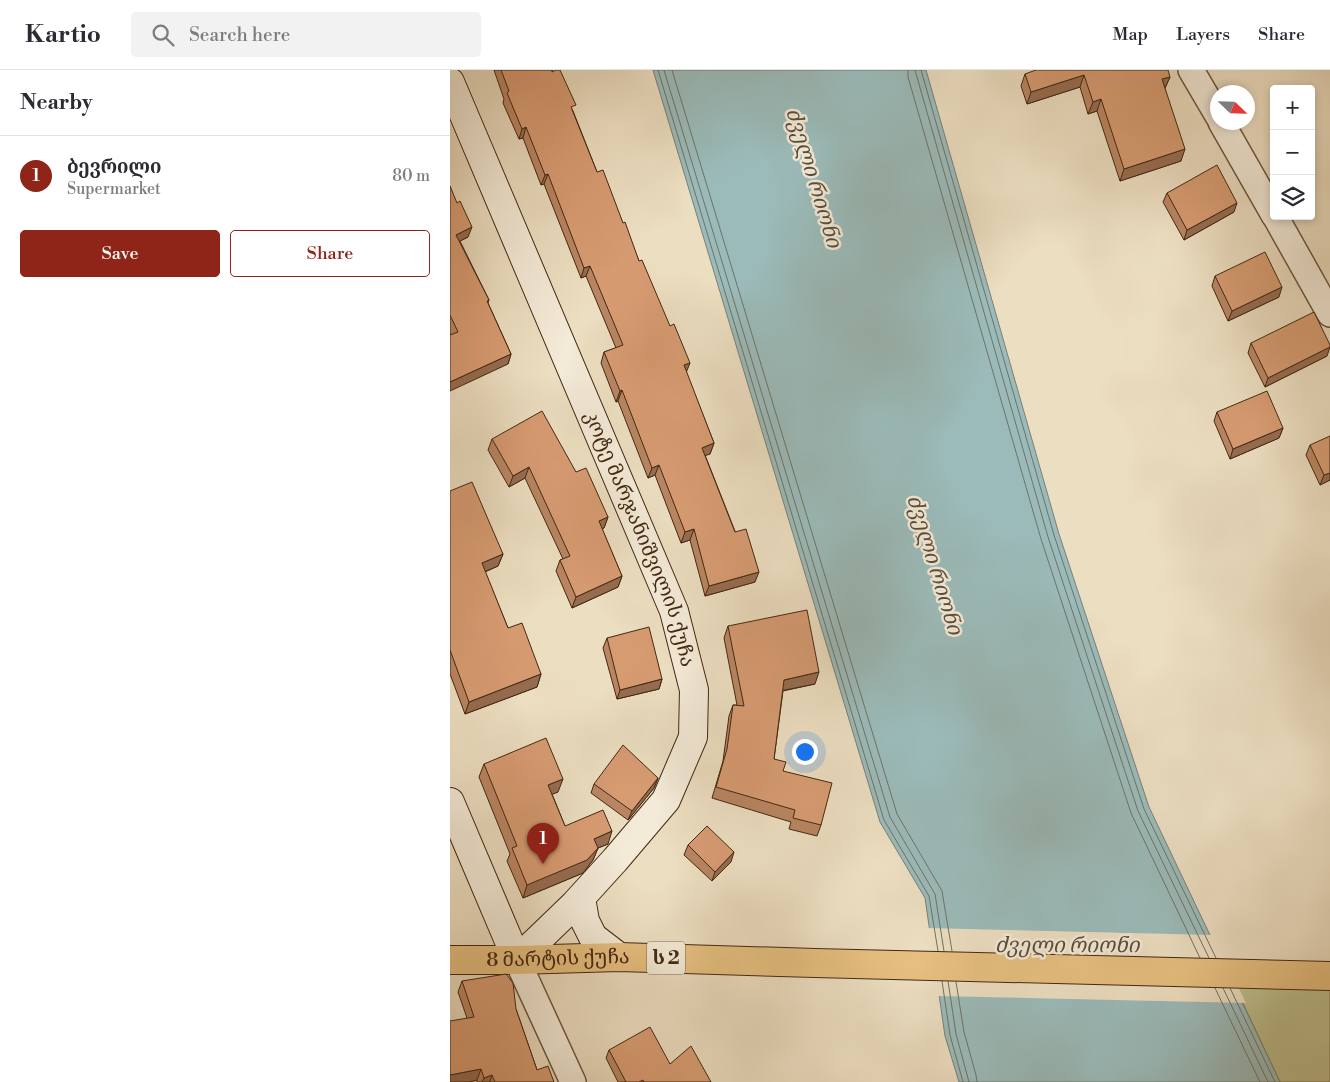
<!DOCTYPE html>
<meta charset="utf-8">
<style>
:root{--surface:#fff;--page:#f2f2f3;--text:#2b2b33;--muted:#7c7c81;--line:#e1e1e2;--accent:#8f2418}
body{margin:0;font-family:"Libre Bodoni","Noto Serif Georgian",serif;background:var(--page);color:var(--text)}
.controls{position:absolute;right:15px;top:15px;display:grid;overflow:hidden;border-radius:5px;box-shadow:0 2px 8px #0003}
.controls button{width:45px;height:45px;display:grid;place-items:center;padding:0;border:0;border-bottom:1px solid var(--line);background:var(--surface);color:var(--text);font:25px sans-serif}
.compass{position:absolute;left:760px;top:15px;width:45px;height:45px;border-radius:50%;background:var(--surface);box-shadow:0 2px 8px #0003;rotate:113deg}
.you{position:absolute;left:354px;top:681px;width:18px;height:18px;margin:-12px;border:4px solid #fff;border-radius:50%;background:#1a73e8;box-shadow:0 0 0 8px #1a73e833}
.badge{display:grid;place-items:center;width:32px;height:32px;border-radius:50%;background:var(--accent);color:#fff;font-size:16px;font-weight:700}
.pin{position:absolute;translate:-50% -41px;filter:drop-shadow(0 1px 2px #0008)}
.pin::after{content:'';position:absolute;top:26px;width:18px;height:15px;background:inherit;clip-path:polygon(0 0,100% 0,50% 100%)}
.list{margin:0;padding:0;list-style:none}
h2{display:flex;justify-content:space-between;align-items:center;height:65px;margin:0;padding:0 20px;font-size:21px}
h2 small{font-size:16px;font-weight:400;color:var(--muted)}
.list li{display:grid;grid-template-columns:32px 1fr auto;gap:15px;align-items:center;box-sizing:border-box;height:80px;padding:0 20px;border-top:1px solid var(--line)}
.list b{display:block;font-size:19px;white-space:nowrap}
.list p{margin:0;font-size:16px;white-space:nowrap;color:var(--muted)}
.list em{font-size:16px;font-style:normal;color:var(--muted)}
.actions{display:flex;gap:10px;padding:15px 20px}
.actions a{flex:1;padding:11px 0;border:1px solid var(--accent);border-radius:5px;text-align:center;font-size:18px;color:var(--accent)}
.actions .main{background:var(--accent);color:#fff}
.icon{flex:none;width:28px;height:28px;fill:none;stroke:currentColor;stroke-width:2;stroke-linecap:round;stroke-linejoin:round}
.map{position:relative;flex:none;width:880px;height:1012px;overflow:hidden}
header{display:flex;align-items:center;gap:30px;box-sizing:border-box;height:70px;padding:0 25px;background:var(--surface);border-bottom:1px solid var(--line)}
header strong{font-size:24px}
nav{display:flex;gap:28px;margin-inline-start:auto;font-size:18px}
.search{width:350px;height:45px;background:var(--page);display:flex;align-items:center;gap:12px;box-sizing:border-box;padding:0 18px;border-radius:5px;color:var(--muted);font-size:19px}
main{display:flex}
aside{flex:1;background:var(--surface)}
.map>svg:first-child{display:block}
.green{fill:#bec08e;stroke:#807450}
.water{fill:#9bbbba;stroke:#788077}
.pier{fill:#ecdec1}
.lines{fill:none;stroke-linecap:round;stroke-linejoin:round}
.shore{stroke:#6f7266;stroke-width:1}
.street-casing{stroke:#6d563e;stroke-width:28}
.secondary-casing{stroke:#432812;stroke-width:30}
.highway-casing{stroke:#432812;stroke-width:30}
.street{stroke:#f3ead7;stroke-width:25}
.secondary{stroke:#f3ead7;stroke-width:28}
.highway{stroke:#e6bf80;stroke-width:28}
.wall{fill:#b98562;stroke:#432812}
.shaded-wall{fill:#966c50;stroke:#432812}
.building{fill:#d79b72;stroke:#432812}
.labels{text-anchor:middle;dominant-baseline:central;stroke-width:5;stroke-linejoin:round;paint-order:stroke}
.shield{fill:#f3ead7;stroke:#78624d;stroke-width:1}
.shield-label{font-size:19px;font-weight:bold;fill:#432812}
.street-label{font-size:20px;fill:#432812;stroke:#f3ead7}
.water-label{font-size:21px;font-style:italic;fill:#594d3c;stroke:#f3ead7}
</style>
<header>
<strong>Kartio</strong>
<div class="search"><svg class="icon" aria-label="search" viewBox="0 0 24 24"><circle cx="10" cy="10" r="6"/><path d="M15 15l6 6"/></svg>Search here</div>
<nav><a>Map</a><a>Layers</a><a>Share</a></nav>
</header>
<main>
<aside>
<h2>Nearby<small></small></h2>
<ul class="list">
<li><span class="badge">1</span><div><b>ბევრილი</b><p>Supermarket</p></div><em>80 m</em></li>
</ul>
<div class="actions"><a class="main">Save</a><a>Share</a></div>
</aside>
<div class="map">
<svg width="880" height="1012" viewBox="0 0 880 1012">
<rect width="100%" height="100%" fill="#ecdec1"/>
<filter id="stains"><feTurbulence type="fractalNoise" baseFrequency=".004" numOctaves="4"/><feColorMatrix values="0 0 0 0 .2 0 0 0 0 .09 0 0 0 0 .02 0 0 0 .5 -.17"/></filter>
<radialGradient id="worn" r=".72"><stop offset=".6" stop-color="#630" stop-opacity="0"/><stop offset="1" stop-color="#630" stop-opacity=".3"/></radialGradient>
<polygon class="green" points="782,910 880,913 880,1012 830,1012"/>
<polygon class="water" points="203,0 476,0 609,464 699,737 830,1012 509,1012 495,966 475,828 430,752"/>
<polygon class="pier" points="477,858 763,865 796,933 487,926"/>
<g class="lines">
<g class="shore">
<polyline points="208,0 434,750 479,826 488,881"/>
<polyline points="214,0 440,747 485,824 494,881"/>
<polyline points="222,0 447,744 492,821 502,881"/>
<polyline points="458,0 458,7 591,469 681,743 750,888"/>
<polyline points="465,0 598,467 688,741 759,888"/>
<polyline points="471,0 604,465 694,739 766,888"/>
<polyline points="492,911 500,965 513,1012"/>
<polyline points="498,911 506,964 519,1012"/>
<polyline points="506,912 514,962 526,1005 527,1012"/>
<polyline points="765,918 810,1012"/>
<polyline points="773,918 818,1012"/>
<polyline points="780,918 825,1012"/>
</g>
<defs>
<g id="street">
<polyline points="741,0 768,46"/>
<polyline points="771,52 824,145"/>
<polyline points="825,146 880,244"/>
<polyline points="67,890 123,1012"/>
</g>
<g id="secondary">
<path id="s1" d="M0,12L224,541L244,620L243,667L216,730L165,790L125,834L67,890L0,732"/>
<polyline points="131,828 135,851 143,867 169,887"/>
</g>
<g id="highway">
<path id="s2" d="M0,890H67L169,887L365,893L880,906"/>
</g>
</defs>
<use href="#street" class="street-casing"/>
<use href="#secondary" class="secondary-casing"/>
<use href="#highway" class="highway-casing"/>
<use href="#street" class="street"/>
<use href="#secondary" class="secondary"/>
<use href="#highway" class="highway"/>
</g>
<g class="wall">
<polygon points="44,0 102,0 123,41 147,102 173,153 189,191 236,302 264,373 260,384 255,385 305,512 255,526 240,470 231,473 205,405 198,408 168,331 166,332 151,293 154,282 166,278 136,206 131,208 94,114 91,115 73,68 69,69 53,33 54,29"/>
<polygon points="575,4 720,7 715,18 731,91 670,111 647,41 638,44 630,17 577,34 571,16"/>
<polygon points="0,116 18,167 10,171 39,230 38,233 61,284 58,294 1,265 0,263"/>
<polygon points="717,123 784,142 734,170 713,132"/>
<polygon points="765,206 829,227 778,251 762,216"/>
<polygon points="801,273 877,286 815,317 798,283"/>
<polygon points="767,342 833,358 829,368 780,389 764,351"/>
<polygon points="42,369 126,402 158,447 154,458 152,459 172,506 168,517 122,538 106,501 110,490 113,489 75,408 59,417 38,380"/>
<polygon points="860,375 880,410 870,415 856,385"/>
<polygon points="0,421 53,484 48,496 35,502 58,558 91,604 87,617 15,644 0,604"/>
<polygon points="278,556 365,614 333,621 324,689 371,755 367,766 339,759 341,752 262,728 273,691 279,646 283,635 287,635 274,568"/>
<polygon points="157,568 212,609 209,619 167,629 153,578"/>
<polygon points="34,694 108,722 102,724 115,756 158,774 148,778 143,790 133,803 73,828 57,791 60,784 29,707"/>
<polygon points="208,708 204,718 178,750 141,723 144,714"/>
<polygon points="238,775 281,792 262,811 234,785"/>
<polygon points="12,911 66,939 87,1000 104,1012 27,1012 27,1010 19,1012 0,1012 17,948 8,922"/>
<polygon points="159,980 220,994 261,1012 168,1012 156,988"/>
</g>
<g class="shaded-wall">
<polygon points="634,5 630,17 577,34 581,22"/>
<polygon points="720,7 715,18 712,9"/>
<polygon points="651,29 647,41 638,44 643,32"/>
<polygon points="76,57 73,68 69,69 72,59"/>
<polygon points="735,79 731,91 670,111 674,99"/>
<polygon points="98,104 94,114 91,115 95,105"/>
<polygon points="787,133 784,142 734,170 737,160"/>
<polygon points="22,157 18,167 2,175 6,165"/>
<polygon points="140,196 136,206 131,208 134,198"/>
<polygon points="832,217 829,227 778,251 782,241"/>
<polygon points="880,277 877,286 815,317 818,308"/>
<polygon points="61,284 58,294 0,321 0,312"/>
<polygon points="240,293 236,303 234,295"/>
<polygon points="172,320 168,331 166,332 170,321"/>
<polygon points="833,358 829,368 780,389 783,379"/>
<polygon points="264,373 260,384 249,388 252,378"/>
<polygon points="209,395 205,405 198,408 202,398"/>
<polygon points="79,397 75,408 59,417 63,406"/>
<polygon points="880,403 880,410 870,415 874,405"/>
<polygon points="158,447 154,458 145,462 149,451"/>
<polygon points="244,459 240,470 231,473 235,462"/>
<polygon points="53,484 48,496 27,505 32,493"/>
<polygon points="309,502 305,512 255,526 259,516"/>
<polygon points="172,506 168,517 122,538 126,527"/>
<polygon points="369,602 365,614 330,621 334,610"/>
<polygon points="91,604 87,617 15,644 19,632"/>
<polygon points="212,609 209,619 167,629 170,620"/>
<polygon points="208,708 204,718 178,750 182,741"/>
<polygon points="113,709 108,722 93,728 98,715"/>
<polygon points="162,761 158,774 148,778 143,790 133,803 73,828 77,815 144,769"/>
<polygon points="284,782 281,792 262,811 265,802"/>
<polygon points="31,999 27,1010 19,1012 0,1012 0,1005"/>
<polygon points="42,1005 40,1012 32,1012 34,1008"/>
</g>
<g class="building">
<polygon points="51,0 102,0 102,2 106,0 110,0 126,35 121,37 147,102 153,100 173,153 175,152 189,191 192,190 220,256 224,254 240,293 234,295 264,373 252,378 285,462 296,459 309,502 259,516 244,459 235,462 209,395 202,398 172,320 170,321 154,282 173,275 140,196 134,198 98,104 95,105 76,57 72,59 57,23 59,21"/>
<polygon points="586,0 718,0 720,7 712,9 735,79 674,99 651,29 643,32 634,5 581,22 575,4"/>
<polygon points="767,95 787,133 737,160 717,123"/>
<polygon points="0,116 7,133 10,131 22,157 6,165 39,230 37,231 61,284 0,312 0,265 8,262 0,245"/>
<polygon points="815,182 832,217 782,241 765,206"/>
<polygon points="864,242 880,275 880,277 818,308 801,273"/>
<polygon points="817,321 833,358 783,379 767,342"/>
<polygon points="92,341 126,402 136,398 158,447 149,451 172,506 126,527 110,490 120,486 79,397 63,406 42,369"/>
<polygon points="880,366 880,403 874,405 860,375"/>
<polygon points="22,412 53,484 32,493 58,558 72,553 91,604 19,632 0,580 0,421"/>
<polygon points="357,540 369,602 334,610 324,689 336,692 333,701 382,713 371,755 343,748 345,740 266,717 277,679 283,635 294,636 278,556"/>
<polygon points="199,557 212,609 170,620 157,568"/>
<polygon points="96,668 113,709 98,715 115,756 153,740 162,761 144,769 148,778 137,790 77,815 62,778 67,776 34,694"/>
<polygon points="173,675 208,708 182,741 144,714"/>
<polygon points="257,756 284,782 265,802 238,775"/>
<polygon points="56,904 63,913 66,939 87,1000 98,996 104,1012 45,1012 42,1005 34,1008 31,999 0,1005 0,951 24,947 12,911"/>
<polygon points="200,957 220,994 241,976 261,1012 194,1012 193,1010 189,1012 176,1012 159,980"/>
</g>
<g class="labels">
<rect class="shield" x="197" y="871.5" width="38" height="33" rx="4"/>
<g class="shield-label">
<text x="216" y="888">ს 2</text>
</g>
<g class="street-label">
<text stroke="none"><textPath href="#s1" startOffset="495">კოტე მარჯანიშვილის ქუჩა</textPath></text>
<text stroke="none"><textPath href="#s2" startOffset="108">8 მარტის ქუჩა</textPath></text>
</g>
<g class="water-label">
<text transform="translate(363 108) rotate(73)">ძველი რიონი</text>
<text transform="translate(484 495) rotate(73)">ძველი რიონი</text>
<text x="617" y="876">ძველი რიონი</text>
</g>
</g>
<rect width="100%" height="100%" filter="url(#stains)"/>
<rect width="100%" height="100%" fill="url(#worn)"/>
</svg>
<div class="controls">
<button>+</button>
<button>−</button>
<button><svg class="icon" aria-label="layers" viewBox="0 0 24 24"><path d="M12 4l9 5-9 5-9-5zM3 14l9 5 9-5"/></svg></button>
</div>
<svg class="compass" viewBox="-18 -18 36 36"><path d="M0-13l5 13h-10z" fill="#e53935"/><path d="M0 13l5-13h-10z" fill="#7c7c81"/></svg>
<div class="you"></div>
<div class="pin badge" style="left:93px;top:794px">1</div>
</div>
</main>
